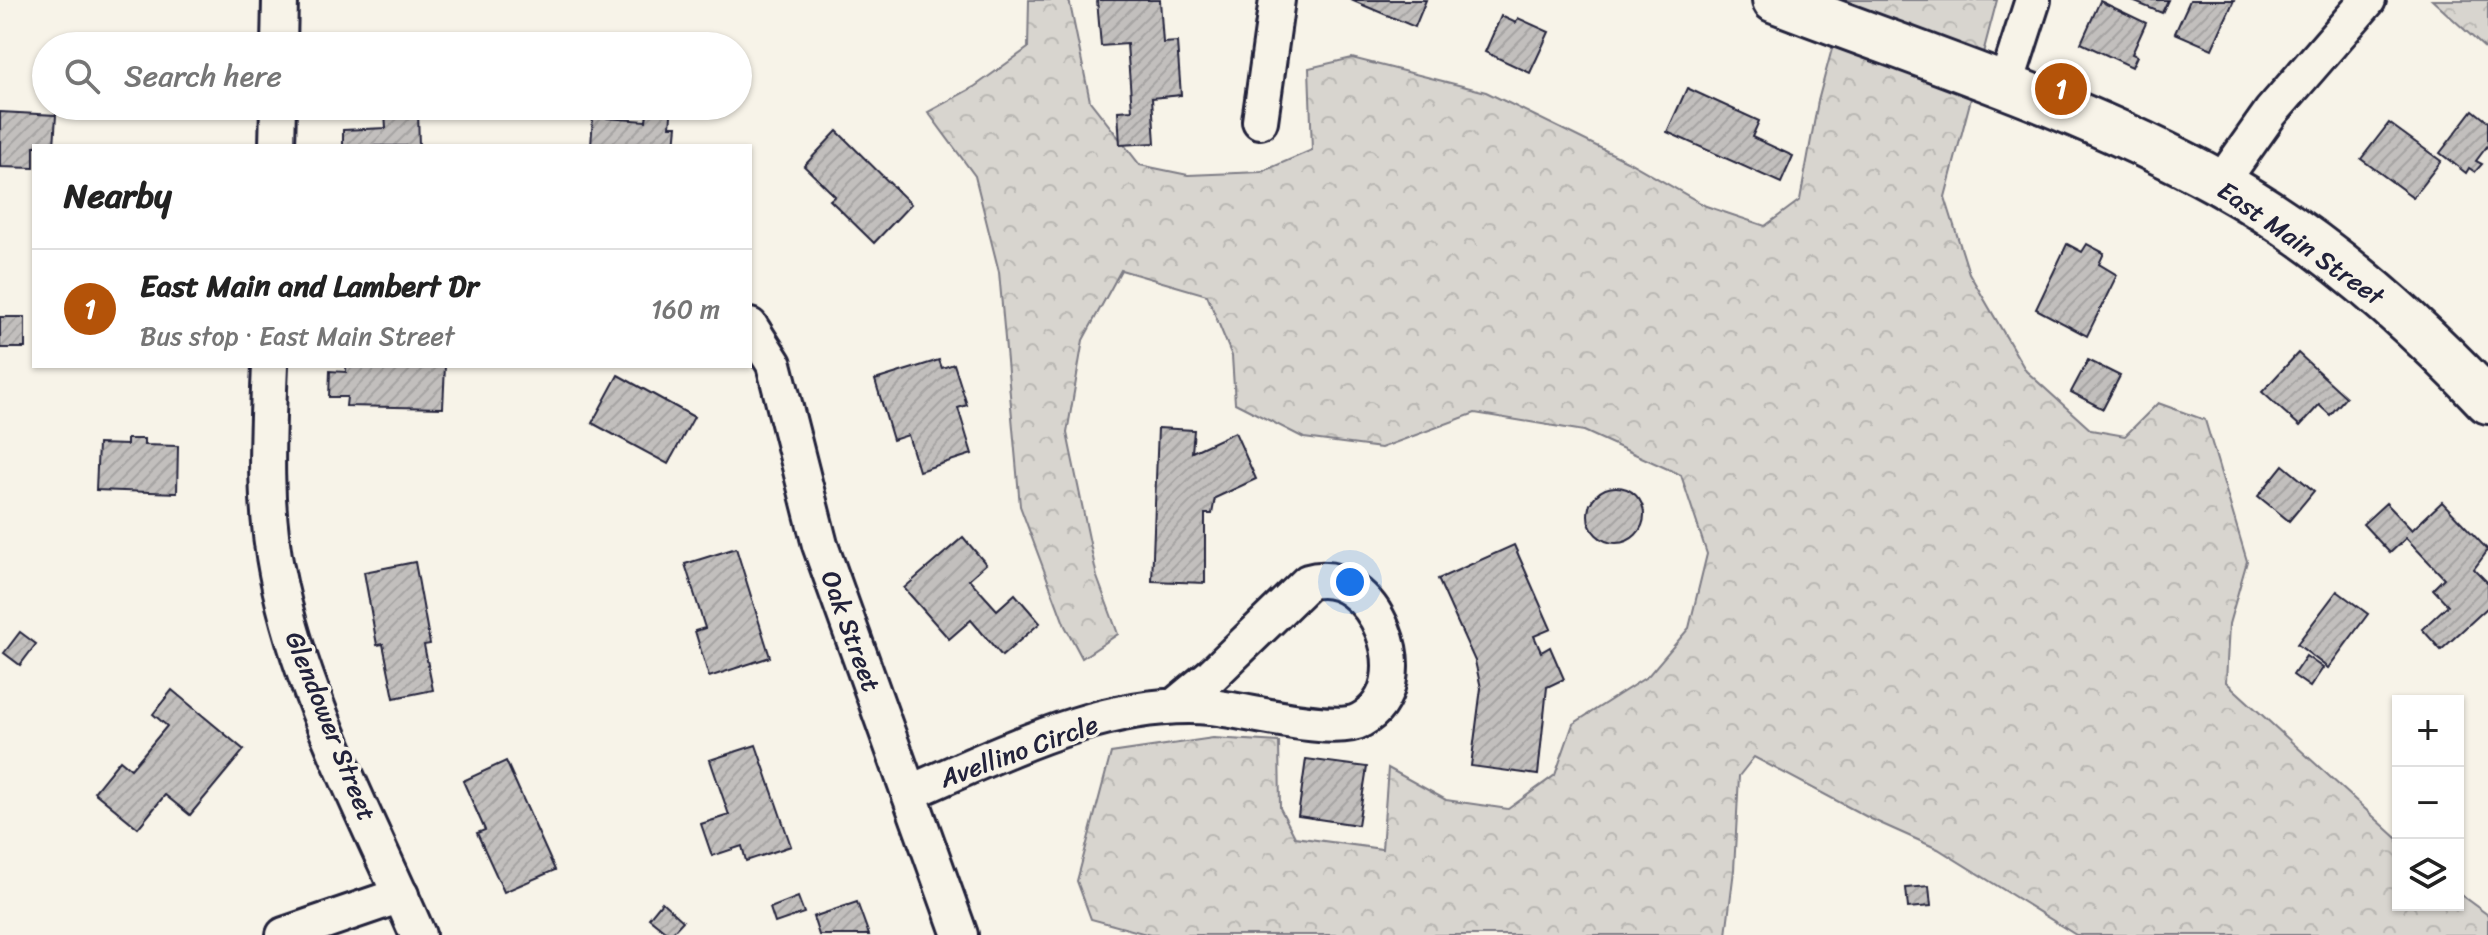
<!DOCTYPE html>
<meta charset="utf-8">
<style>
:root{--surface:#fff;--page:#f2f2f2;--text:#222;--muted:#767676;--line:#e0e0e0;--accent:#b45309}
body{margin:0;font-family:Sriracha,sans-serif;background:var(--page);color:var(--text)}
.controls{position:absolute;right:24px;bottom:24px;display:grid;overflow:hidden;border-radius:0px;box-shadow:0 2px 6px #0004}
.controls button{width:72px;height:72px;display:grid;place-items:center;padding:0;border:0;border-bottom:2px solid var(--line);background:var(--surface);color:var(--text);font:40px sans-serif}
.you{position:absolute;left:1350px;top:582px;width:28px;height:28px;margin:-20px;border:6px solid #fff;border-radius:50%;background:#1a73e8;box-shadow:0 0 0 12px #1a73e833}
.badge{display:grid;place-items:center;width:52px;height:52px;border-radius:50%;background:var(--accent);color:#fff;font-size:26px;font-weight:700}
.pin{position:absolute;translate:-50% -50%;border:4px solid #fff;box-shadow:0 2px 8px #0006}
.list{margin:0;padding:0;list-style:none}
h2{display:flex;justify-content:space-between;align-items:center;height:104px;margin:0;padding:0 32px;font-size:34px}
h2 small{font-size:26px;font-weight:400;color:var(--muted)}
.list li{display:grid;grid-template-columns:52px 1fr auto;gap:24px;align-items:center;box-sizing:border-box;height:120px;padding:0 32px;border-top:2px solid var(--line)}
.list b{display:block;font-size:30px;white-space:nowrap}
.list p{margin:0;font-size:26px;white-space:nowrap;color:var(--muted)}
.list em{font-size:26px;font-style:normal;color:var(--muted)}
.icon{flex:none;width:44px;height:44px;fill:none;stroke:currentColor;stroke-width:2;stroke-linecap:round;stroke-linejoin:round}
.map{position:relative;flex:none;width:2488px;height:935px;overflow:hidden}
.search{position:absolute;background:var(--surface);box-shadow:0 2px 6px #0004;left:32px;top:32px;width:720px;height:88px;display:flex;align-items:center;gap:20px;box-sizing:border-box;padding:0 28px;border-radius:44px;color:var(--muted);font-size:30px}
.panel{position:absolute;background:var(--surface);box-shadow:0 2px 6px #0004;left:32px;top:144px;width:720px;height:224px;border-radius:0px}
.map>svg:first-child{display:block}
.forest{fill:url(#forest-crowns);stroke:#7d7c85;stroke-width:2}
.building{fill:url(#building-hatch);stroke:#22223b;stroke-width:2}
.lines{fill:none;stroke-linecap:round;stroke-linejoin:round}
.street-casing{stroke:#22223b;stroke-width:40}
.secondary-casing{stroke:#22223b;stroke-width:50}
.street{stroke:#f7f3e8;stroke-width:34}
.secondary{stroke:#f7f3e8;stroke-width:44}
.labels{text-anchor:middle;dominant-baseline:central;stroke-width:7;stroke-linejoin:round;paint-order:stroke}
.street-label{font-size:26px;fill:#22223b;stroke:#f7f3e8}
</style>
<div class="map">
<svg width="2488" height="935" viewBox="0 0 2488 935">
<defs>
<pattern id="forest-crowns" width="20" height="18" patternUnits="userSpaceOnUse" patternTransform="scale(2)"><rect width="20" height="18" fill="#d8d5cf"/><path d="M2 6a3 3 0 1 1 6 0M12 15a3 3 0 1 1 6 0" fill="none" stroke="#b9b7b3"/></pattern>
<pattern id="building-hatch" width="6" height="6" patternUnits="userSpaceOnUse" patternTransform="scale(2)"><rect width="6" height="6" fill="#c2bfbd"/><path d="M-1 1l2-2M0 6l6-6M5 7l2-2" fill="none" stroke="#a6a4a3"/></pattern>
</defs>
<rect width="100%" height="100%" fill="#f7f3e8"/>
<filter id="ink" filterUnits="userSpaceOnUse"><feTurbulence type="fractalNoise" baseFrequency=".0125" numOctaves="2"/><feDisplacementMap in="SourceGraphic" scale="16" xChannelSelector="R" yChannelSelector="G"/><feConvolveMatrix kernelMatrix="1 2 1 2 8 2 1 2 1" color-interpolation-filters="sRGB"/></filter>
<g filter="url(#ink)">
<g class="forest">
<polygon points="1029,0 1068,0 1070,4 1090,101 1140,165 1188,175 1261,172 1312,150 1309,68 1352,58 1486,92 1627,161 1706,206 1765,226 1800,200 1818,101 1845,0 1997,0 1945,197 1969,273 2026,371 2091,430 2125,436 2158,403 2205,420 2247,561 2229,624 2226,682 2398,839 2398,905 2458,905 2458,893 2488,915 2488,935 2076,935 1938,849 1871,819 1754,757 1739,776 1734,870 1726,935 1150,935 1091,919 1077,881 1111,753 1213,738 1279,742 1280,808 1295,837 1382,849 1388,768 1446,800 1508,809 1555,775 1573,724 1648,676 1689,628 1707,554 1681,475 1584,431 1475,413 1381,448 1304,438 1235,403 1232,356 1207,295 1121,270 1083,340 1067,433 1097,577 1118,634 1082,658 1065,626 1020,506 999,272 975,176 928,112 974,87 1028,48"/>
<polygon points="2432,0 2488,0 2488,51"/>
</g>
<g class="building">
<polygon points="1097,0 1160,0 1163,43 1177,42 1181,95 1152,98 1155,143 1120,145 1118,111 1132,110 1127,44 1101,46"/>
<polygon points="1351,0 1426,0 1415,27"/>
<polygon points="2130,0 2168,0 2162,13"/>
<polygon points="2190,0 2234,0 2212,49 2175,33"/>
<polygon points="2100,1 2146,23 2132,54 2137,56 2132,67 2081,43"/>
<polygon points="1501,16 1516,23 1518,18 1549,32 1530,73 1485,52"/>
<polygon points="1687,88 1759,121 1752,137 1793,156 1781,183 1667,132"/>
<polygon points="648,106 672,106 670,126 677,126 675,146 591,146 593,117 646,121"/>
<polygon points="2473,110 2488,122 2488,145 2476,161 2482,164 2475,172 2469,168 2466,173 2440,153"/>
<polygon points="418,111 419,146 343,146 343,130 386,128 385,112"/>
<polygon points="0,112 56,115 54,146 34,146 34,168 0,167"/>
<polygon points="2389,123 2441,161 2413,197 2361,159"/>
<polygon points="837,131 911,204 874,243 830,200 835,196 804,166"/>
<polygon points="2067,244 2082,252 2087,244 2104,253 2099,264 2117,275 2087,336 2036,309"/>
<rect x="0" y="317" width="25" height="31"/>
<polygon points="2298,353 2346,397 2330,415 2319,405 2300,426 2262,392"/>
<polygon points="939,360 942,368 954,364 967,405 958,408 972,454 919,471 908,435 893,440 875,380"/>
<polygon points="2088,360 2120,376 2103,409 2071,392"/>
<polygon points="346,366 445,366 443,408 346,406 347,397 329,397 330,371 346,372"/>
<polygon points="618,375 694,417 668,464 592,423"/>
<polygon points="1158,428 1194,430 1192,452 1235,432 1256,479 1215,498 1212,514 1205,514 1205,583 1152,581"/>
<polygon points="127,439 144,439 144,445 178,446 177,493 96,490 98,444 127,445"/>
<polygon points="2283,465 2314,491 2289,521 2258,496"/>
<circle cx="1616" cy="515" r="28"/>
<polygon points="2442,502 2488,550 2474,569 2488,583 2488,607 2441,650 2422,629 2448,605 2433,589 2444,578 2406,538 2390,553 2363,524 2386,503 2412,530"/>
<polygon points="963,537 986,564 969,579 997,610 1015,594 1040,623 1002,656 971,620 949,639 904,588"/>
<polygon points="1514,545 1551,629 1534,636 1541,652 1550,647 1564,679 1547,687 1538,775 1471,766 1481,688 1475,661 1438,579"/>
<polygon points="736,548 770,657 709,677 695,631 705,628 685,564"/>
<polygon points="415,562 430,644 424,645 433,690 394,698 383,644 377,645 364,572"/>
<polygon points="2337,591 2368,614 2328,668 2297,644"/>
<polygon points="20,632 36,644 20,665 4,653"/>
<polygon points="2306,656 2323,668 2310,687 2293,675"/>
<polygon points="172,690 244,750 190,815 165,795 138,828 94,792 120,760 131,769 167,726 153,714"/>
<polygon points="756,745 791,846 746,861 742,846 712,856 701,824 729,815 710,760"/>
<polygon points="1306,759 1367,767 1358,825 1298,816"/>
<polygon points="506,761 555,870 504,892 477,833 485,830 463,781"/>
<polygon points="1929,886 1931,906 1908,908 1906,888"/>
<polygon points="798,897 804,913 775,923 770,908"/>
<polygon points="662,902 683,921 670,935 649,918"/>
<polygon points="857,902 869,935 819,935 813,917"/>
</g>
<g class="lines">
<defs>
<g id="street">
<polyline points="279,46 280,0"/>
<polyline points="2005,87 2033,0"/>
<polyline points="1260,121 1277,0"/>
<polyline points="277,146 278,106"/>
<polyline points="2220,184 2271,112 2368,0"/>
<polyline points="750,326 774,364 820,545 960,935"/>
<path d="M270,366C267,435 263,504 277,573C301,697 368,819 418,935"/>
<path d="M909,793C1002,753 1107,698 1211,707C1244,710 1335,735 1361,720C1424,685 1374,563 1308,582L1212,675L1177,704"/>
<polyline points="284,935 401,895"/>
</g>
<path id="secondary" d="M1775,0C1924,57 2079,106 2220,183C2321,239 2409,317 2488,401"/>
</defs>
<use href="#street" class="street-casing"/>
<use href="#secondary" class="secondary-casing"/>
<use href="#street" class="street"/>
<use href="#secondary" class="secondary"/>
</g>
</g>
<g class="labels">
<g class="street-label">
<text transform="translate(2301 243) rotate(35)">East Main Street</text>
<text transform="translate(851 631) rotate(70)">Oak Street</text>
<text transform="translate(331 726) rotate(68)">Glendower Street</text>
<text transform="translate(1019 751) rotate(-20)">Avellino Circle</text>
</g>
</g>
</svg>
<div class="controls">
<button>+</button>
<button>−</button>
<button><svg class="icon" aria-label="layers" viewBox="0 0 24 24"><path d="M12 4l9 5-9 5-9-5zM3 14l9 5 9-5"/></svg></button>
</div>
<div class="you"></div>
<div class="pin badge" style="left:2061px;top:89px">1</div>
<div class="search"><svg class="icon" aria-label="search" viewBox="0 0 24 24"><circle cx="10" cy="10" r="6"/><path d="M15 15l6 6"/></svg>Search here</div>
<section class="panel">
<h2>Nearby<small></small></h2>
<ul class="list">
<li><span class="badge">1</span><div><b>East Main and Lambert Dr</b><p>Bus stop · East Main Street</p></div><em>160 m</em></li>
</ul>
</section>
</div>
